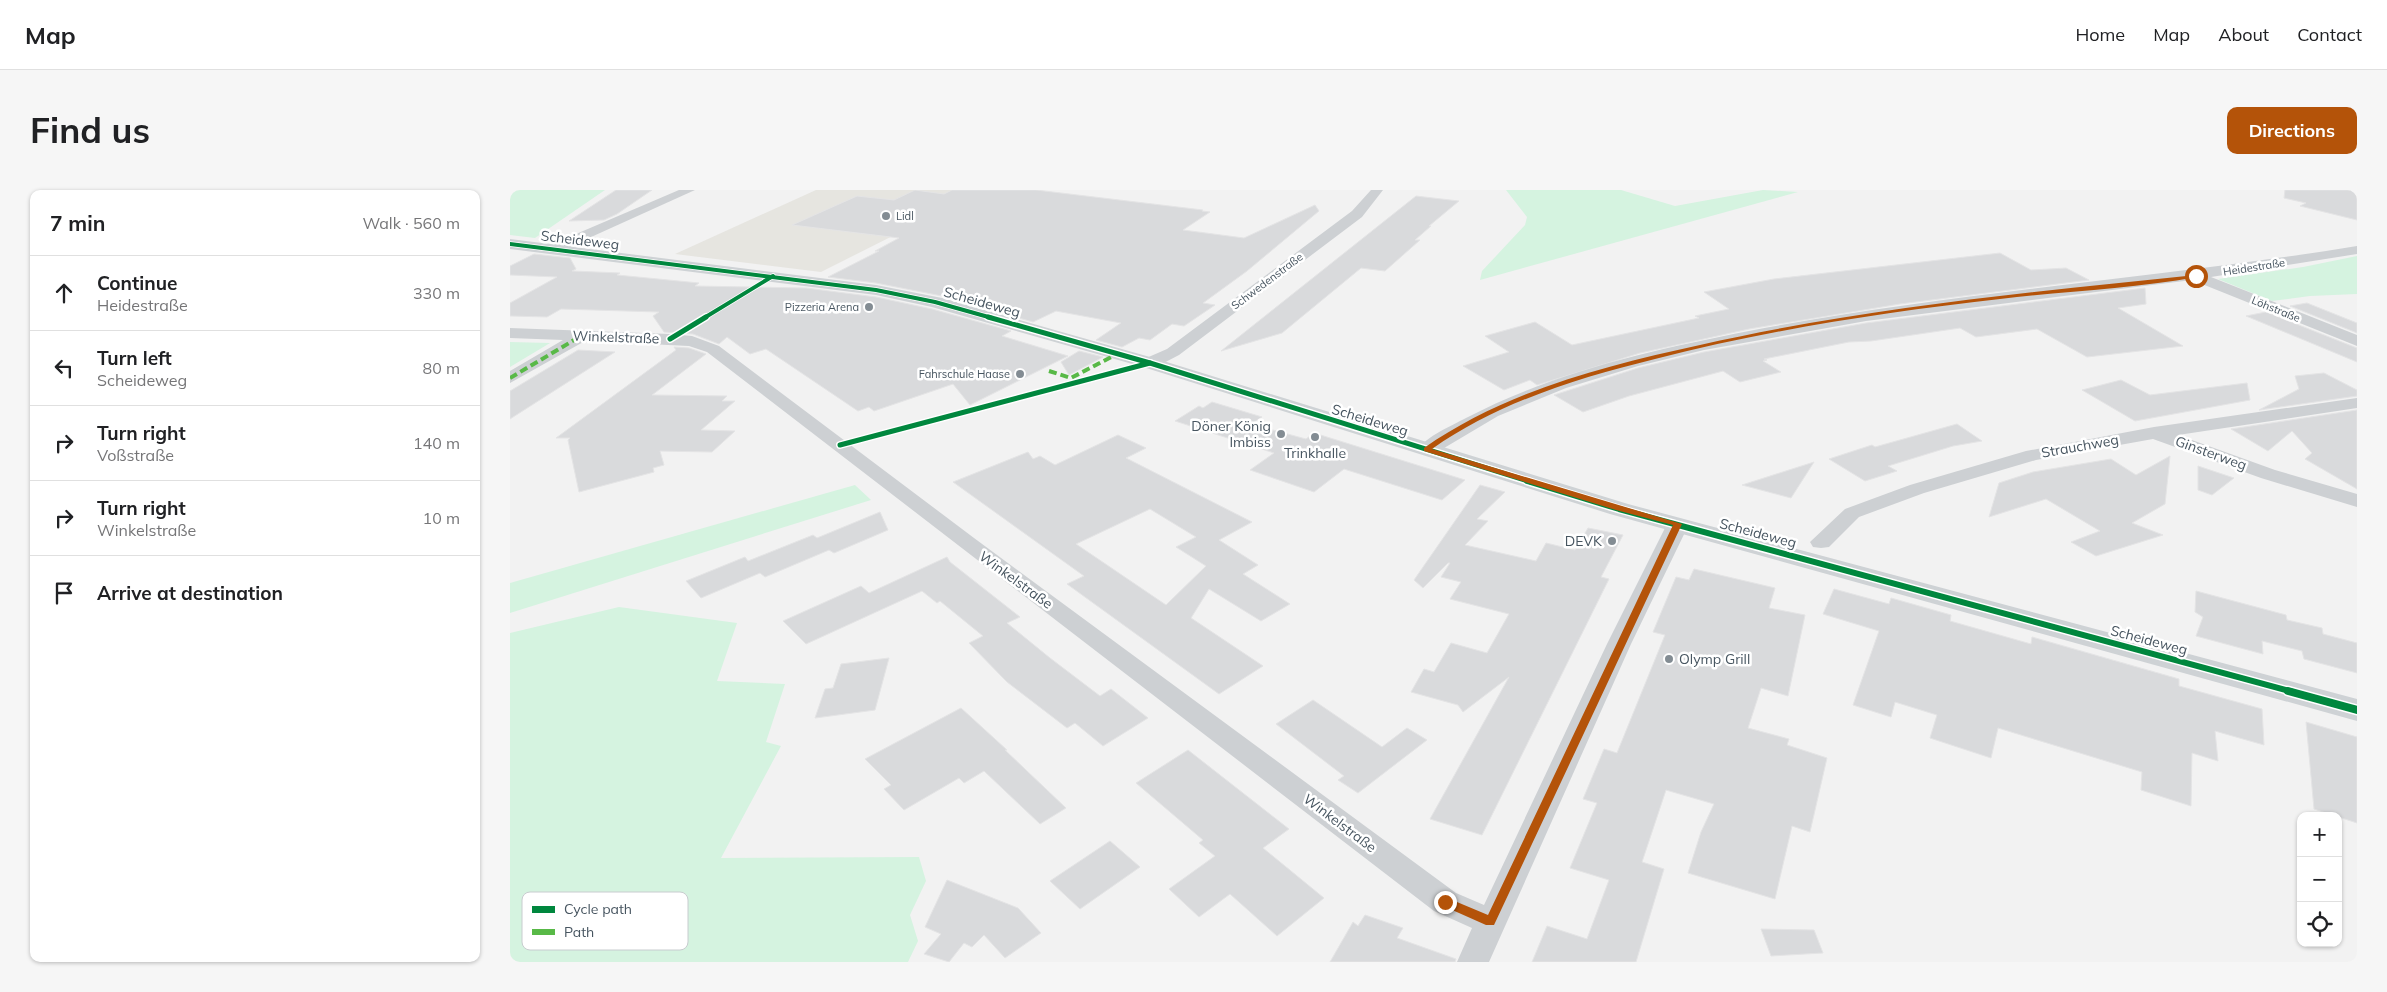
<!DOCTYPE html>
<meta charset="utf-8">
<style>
:root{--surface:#fff;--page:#f6f6f6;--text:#202124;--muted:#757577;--line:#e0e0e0;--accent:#b45309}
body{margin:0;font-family:Mulish,sans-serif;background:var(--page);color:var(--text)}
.controls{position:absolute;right:15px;bottom:15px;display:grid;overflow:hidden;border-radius:10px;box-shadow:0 1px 4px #0004}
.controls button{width:45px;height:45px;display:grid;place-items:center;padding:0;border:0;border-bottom:1px solid var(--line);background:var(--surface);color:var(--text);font:25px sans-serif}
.stop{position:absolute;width:15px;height:15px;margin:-11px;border:4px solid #b45309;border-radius:50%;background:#fff}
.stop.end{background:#b45309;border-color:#fff;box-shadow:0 1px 5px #0008}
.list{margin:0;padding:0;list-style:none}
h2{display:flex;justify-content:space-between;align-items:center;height:65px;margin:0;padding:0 20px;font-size:21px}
h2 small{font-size:16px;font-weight:400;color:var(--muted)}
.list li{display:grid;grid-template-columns:32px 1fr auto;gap:15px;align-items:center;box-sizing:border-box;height:75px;padding:0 20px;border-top:1px solid var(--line)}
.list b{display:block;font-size:19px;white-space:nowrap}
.list p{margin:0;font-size:16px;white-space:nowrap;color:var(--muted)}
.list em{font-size:16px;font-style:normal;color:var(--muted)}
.icon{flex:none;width:28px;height:28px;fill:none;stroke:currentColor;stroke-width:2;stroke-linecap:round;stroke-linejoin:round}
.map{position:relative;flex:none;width:1847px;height:772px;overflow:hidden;border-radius:10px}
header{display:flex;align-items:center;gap:30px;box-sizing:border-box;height:70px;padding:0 25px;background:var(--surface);border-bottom:1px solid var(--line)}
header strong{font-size:24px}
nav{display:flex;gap:28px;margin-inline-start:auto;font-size:18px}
.intro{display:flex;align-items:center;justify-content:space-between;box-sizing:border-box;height:120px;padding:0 30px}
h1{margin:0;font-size:35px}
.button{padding:12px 22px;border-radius:10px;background:var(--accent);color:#fff;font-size:18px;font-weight:700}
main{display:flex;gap:30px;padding:0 30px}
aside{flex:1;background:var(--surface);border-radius:10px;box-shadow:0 1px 4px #0004}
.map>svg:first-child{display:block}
.commercial{fill:#e6e5e0}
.green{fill:#d5f3e0}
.building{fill:#d9dadc;stroke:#e4e4e5;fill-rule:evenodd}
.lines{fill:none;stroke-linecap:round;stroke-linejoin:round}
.street{fill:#cdd0d3;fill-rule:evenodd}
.secondary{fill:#ced2d5;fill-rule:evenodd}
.quiet{stroke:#58b947;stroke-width:4;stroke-dasharray:8 4;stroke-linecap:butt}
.cycleway-far3-casing{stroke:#fff;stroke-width:5.5}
.cycleway-far2-casing{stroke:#fff;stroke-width:8}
.cycleway-far1-casing{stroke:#fff;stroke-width:9}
.cycleway-casing{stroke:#fff;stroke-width:11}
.cycleway-far3{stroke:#00873e;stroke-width:4}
.cycleway-far2{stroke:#00873e;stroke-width:5}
.cycleway-far1{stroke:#00873e;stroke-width:6}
.cycleway{stroke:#00873e;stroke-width:8}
.route{fill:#b45309}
.poi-dot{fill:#838c93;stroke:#fff;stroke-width:2}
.labels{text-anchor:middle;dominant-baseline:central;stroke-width:5;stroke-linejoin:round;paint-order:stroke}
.far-poi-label{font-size:11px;fill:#475560;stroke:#fff;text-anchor:end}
.far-street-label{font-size:11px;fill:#475560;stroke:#fff}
.street-label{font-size:14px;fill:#475560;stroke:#fff}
.poi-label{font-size:14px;fill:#475560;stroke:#fff;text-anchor:end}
.key{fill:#fff;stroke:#c8cccf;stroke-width:1}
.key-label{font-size:14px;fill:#475560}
</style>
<header>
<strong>Map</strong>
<nav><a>Home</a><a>Map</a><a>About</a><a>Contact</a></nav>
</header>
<div class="intro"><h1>Find us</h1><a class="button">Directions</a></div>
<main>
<aside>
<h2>7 min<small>Walk · 560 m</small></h2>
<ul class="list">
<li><svg class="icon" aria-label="ahead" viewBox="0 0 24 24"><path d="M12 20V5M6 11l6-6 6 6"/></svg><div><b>Continue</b><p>Heidestraße</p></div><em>330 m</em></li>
<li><svg class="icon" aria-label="left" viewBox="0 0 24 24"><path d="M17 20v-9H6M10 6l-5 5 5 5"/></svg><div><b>Turn left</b><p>Scheideweg</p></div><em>80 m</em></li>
<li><svg class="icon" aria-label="right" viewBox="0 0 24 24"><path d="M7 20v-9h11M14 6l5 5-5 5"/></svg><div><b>Turn right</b><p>Voßstraße</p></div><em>140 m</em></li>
<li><svg class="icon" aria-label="right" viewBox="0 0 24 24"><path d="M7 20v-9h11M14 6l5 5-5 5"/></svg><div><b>Turn right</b><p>Winkelstraße</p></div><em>10 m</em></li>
<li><svg class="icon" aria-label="arrive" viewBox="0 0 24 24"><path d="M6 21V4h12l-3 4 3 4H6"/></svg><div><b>Arrive at destination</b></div></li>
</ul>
</aside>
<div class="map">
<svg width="1847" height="772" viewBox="0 0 1847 772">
<rect width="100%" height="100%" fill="#f2f2f2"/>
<polygon class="commercial" points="306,0 474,0 311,82 165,64"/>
<g class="green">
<polygon points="0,0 95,0 25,48 0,45"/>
<polygon points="996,0 1111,0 1165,16 1253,0 1288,2 970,90 972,81 1015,35 1017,27"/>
<polygon points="1847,66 1847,104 1800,106 1762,111 1708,89 1793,77"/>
<polygon points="0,152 40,153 0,177"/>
<polygon points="345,295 361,310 0,423 0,393"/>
<polygon points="109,417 227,433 207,491 275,494 256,552 271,556 211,668 409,667 416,691 400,725 408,751 398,772 0,772 0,443"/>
</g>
<g class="building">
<polygon points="106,0 142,0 107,24 94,30 59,31"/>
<polygon points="405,0 434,4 442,0 526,0 693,20 692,21 700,22 673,40 734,48 805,15 809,21 737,81 693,113 705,115 674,136 662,134 640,150 629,148 612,157 586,150 611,133 546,121 523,132 432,106 366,93 318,87 369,61 365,61 389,48 282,35 347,6 384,10"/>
<polygon points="1775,0 1847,0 1847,30 1790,16 1796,13 1774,8"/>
<polygon points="906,6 949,11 919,36 921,36 905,50 910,50 875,81 851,78 772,143 711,161"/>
<polygon points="1490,63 1521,80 1556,78 1579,90 1390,114 1239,139 1130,163 1027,195 1020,190 994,200 953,176 999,162 975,146 1025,132 1062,155 1189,128 1185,126 1219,119 1194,102 1264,89"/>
<polygon points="24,64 60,68 66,79 62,81 110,83 107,85 189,93 185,96 296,98 366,107 422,119 501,141 492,146 558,166 460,215 443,194 364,221 359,217 348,221 256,159 240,164 217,147 209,154 183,144 154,142 143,126 149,122 51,119 37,127 0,126 0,113 47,87 0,85 0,76"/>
<polygon points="1635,98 1636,114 1608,118 1673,156 1577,167 1527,139 1466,147 1450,138 1361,151 1339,152 1254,169 1257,170 1253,171 1271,182 1230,192 1213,181 1119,206 1073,222 1044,205 1128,178 1194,162 1356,133"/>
<polygon points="1797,113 1847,133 1847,143 1780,116"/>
<polygon points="1756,122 1847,158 1847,172 1736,126"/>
<polygon points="164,157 179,158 196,164 142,205 217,206 212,211 225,211 191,240 225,241 202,262 150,261 154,275 143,278 144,282 69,302 58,250 60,248 46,248 166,160"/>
<polygon points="68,160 105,162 0,229 0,201"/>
<polygon points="569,161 593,167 559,185 551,172"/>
<polygon points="1814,183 1847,200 1847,206 1749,220 1789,199 1785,186"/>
<polygon points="1611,190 1640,205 1737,193 1740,210 1625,231 1572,200"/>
<polygon points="702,212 752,227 741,234 796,249 804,243 955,290 932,310 834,279 804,302 740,280 764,263 665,231 689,216 693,218"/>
<polygon points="1847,220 1847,299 1795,269 1802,263 1782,241 1758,261 1721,239"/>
<polygon points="1447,234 1472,251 1443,256 1378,276 1387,281 1355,291 1319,269 1362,255 1365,257"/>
<path d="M608,245L636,258L616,268L742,332L709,350L748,375L733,384L780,414L751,431L699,399L681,428L753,476L709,504L557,394L574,386L443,292L518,262L523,269L530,266L545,275ZM640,319L686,347L666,357L696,376L656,415L566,354Z"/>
<polygon points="1660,266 1655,314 1622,333 1653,345 1586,366 1561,352 1590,341 1536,309 1479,327 1489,293 1523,282 1601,269 1626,285"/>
<polygon points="1304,272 1281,308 1232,295"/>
<polygon points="1688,276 1724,288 1702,305 1688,300"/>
<polygon points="970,295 995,302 967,329 978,331 955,355 1026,371 1036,353 1065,360 1078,338 1113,345 1091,387 1099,389 972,645 920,629 999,487 953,522 948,515 901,502 914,479 924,482 941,453 977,463 999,424 940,409 951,392 931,387 940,373 938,373 913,398 904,390"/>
<polygon points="370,322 378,340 324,363 319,360 255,387 250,383 191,408 176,391 235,367 238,371 303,345 307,348"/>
<polygon points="437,367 440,372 510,427 497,433 540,468 590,506 601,499 638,528 593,556 565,533 557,538 497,492 459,453 473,446 430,411 427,413 412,401 296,454 273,431 351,396 359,403"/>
<polygon points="1184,379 1265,398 1259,418 1295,425 1278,506 1251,498 1238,538 1279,549 1277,555 1317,568 1300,642 1282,636 1265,709 1178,683 1191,642 1204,614 1156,600 1132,672 1154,679 1126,772 1022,772 1037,736 1077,749 1099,690 1060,678 1087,613 1073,609 1094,559 1107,563 1155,445 1143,442 1166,387 1179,390"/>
<polygon points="1324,399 1379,414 1381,408 1441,425 1440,431 1521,454 1522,447 1669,489 1669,496 1752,519 1754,555 1705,541 1708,571 1682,563 1681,616 1631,600 1632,582 1488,538 1481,568 1420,548 1427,525 1385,512 1381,527 1343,515 1369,441 1313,424"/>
<polygon points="1686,401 1776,425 1777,430 1812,438 1813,444 1847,453 1847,483 1794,469 1792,461 1752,451 1753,464 1686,446 1693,427 1685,422"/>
<polygon points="379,468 365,520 305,528 315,499 323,498 331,474"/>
<polygon points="803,510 872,557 897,538 917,550 848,603 828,590 834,586 766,534"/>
<polygon points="451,518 497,560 495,560 556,618 530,634 474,581 454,593 449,588 394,620 374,599 381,595 355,569"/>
<polygon points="1796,532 1847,547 1847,633 1804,619"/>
<polygon points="678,560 779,639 753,658 814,708 767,746 720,704 689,727 659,699 705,666 689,653 693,650 626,593"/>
<polygon points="600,651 630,677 570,719 540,691"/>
<polygon points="437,690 508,718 531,743 495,768 474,745 462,757 454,753 439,772 414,764 431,744 415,737"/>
<polygon points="855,725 893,738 887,748 946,769 945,772 820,772 843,732 848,736"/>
<polygon points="1251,739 1304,740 1313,763 1261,766"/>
</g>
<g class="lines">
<g class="street">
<polygon points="169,0 185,0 48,62 43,63 36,59 38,56"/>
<polygon points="861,0 873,0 852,27 669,165 646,177 634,177 632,173 634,169 657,159 842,21"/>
<path d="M1847,56V64L1701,87L1847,145V156L1682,90L1356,131L1194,160L1128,176L1056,198L988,226L924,264H910L907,260C917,246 941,236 956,228C1044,182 1142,160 1239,141C1440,102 1645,89 1847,56Z"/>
<polygon points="0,138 160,144 182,146 209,156 464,348 946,703 974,715 1097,454 1157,334 1161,330 1168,328 1175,330 1179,334 1121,454 979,772 947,772 962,738 924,721 197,162 179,156 75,151 0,193 0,181 53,150 0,148"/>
<polygon points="1847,208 1847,218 1668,245 1765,280 1847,304 1847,317 1751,288 1643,249 1526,270 1414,303 1349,327 1319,357 1311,358 1303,357 1300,352 1335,319 1400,295 1516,261 1644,237"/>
</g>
<polygon class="secondary" points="0,49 366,95 432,108 647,169 1118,314 1847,509 1847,531 1100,324 633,177 422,117 366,105 0,59"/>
<g class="quiet">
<polyline points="539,181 561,188 607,164"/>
<polyline points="0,188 71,146"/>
</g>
<defs>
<g id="cycleway-far3">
<polyline points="0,54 366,100 425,112 482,128"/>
<polyline points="194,128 263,86"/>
</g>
<g id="cycleway-far2">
<polyline points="478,127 640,173 1021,292"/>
<polyline points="160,149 196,127"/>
<polyline points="330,255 640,173"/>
</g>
<polyline id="cycleway-far1" points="1017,291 1109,319 1783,502"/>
<polyline id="cycleway" points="1778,501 1847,520"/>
</defs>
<use href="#cycleway-far3" class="cycleway-far3-casing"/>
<use href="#cycleway-far2" class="cycleway-far2-casing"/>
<use href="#cycleway-far1" class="cycleway-far1-casing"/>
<use href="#cycleway" class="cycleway-casing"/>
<use href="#cycleway-far3" class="cycleway-far3"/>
<use href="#cycleway-far2" class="cycleway-far2"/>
<use href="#cycleway-far1" class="cycleway-far1"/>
<use href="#cycleway" class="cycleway"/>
</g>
<path class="route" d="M1686,85L1687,87C1622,99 1555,101 1490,109C1374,122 1258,140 1145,169C1068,188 989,212 922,259L1172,334L984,735H976L931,715V708L935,707L978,725L1163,335L1106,320L914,261V258C996,201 1094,176 1190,155C1353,118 1520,102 1686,85Z"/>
<g class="poi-dot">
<circle cx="376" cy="26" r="5"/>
<circle cx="359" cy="117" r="5"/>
<circle cx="510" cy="184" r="5"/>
<circle cx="771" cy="244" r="5"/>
<circle cx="805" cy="247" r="5"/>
<circle cx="1102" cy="351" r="5"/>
<circle cx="1159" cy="469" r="5"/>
</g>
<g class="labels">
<g class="far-poi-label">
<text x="386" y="26" text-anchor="start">Lidl</text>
<text x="349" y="117">Pizzeria Arena</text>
<text x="500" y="184">Fahrschule Haase</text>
</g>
<g class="far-street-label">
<text transform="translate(1744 77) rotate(-9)">Heidestraße</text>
<text transform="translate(757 91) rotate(-37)">Schwedenstraße</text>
<text transform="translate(1766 119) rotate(22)">Löhstraße</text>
</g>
<g class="street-label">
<text transform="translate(70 50) rotate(7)">Scheideweg</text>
<text transform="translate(472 112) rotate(16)">Scheideweg</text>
<text transform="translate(106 147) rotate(2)">Winkelstraße</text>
<text transform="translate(860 230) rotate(17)">Scheideweg</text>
<text transform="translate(1570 256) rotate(-10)">Strauchweg</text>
<text transform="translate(1701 263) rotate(20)">Ginsterweg</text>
<text transform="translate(1248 343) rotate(15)">Scheideweg</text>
<text transform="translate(506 390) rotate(36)">Winkelstraße</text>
<text transform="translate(1639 450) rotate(15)">Scheideweg</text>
<text transform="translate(830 633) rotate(37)">Winkelstraße</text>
</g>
<g class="poi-label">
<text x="761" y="236">Döner König<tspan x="761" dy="16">Imbiss</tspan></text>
<text x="805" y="263" text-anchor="middle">Trinkhalle</text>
<text x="1092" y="351">DEVK</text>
<text x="1169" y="469" text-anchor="start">Olymp Grill</text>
</g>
</g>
<rect x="12" y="702" width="166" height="58" rx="8" class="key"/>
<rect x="22" y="716" width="23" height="7" fill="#00873e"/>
<rect x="22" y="739" width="23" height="6" fill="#58b947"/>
<g class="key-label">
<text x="54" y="724">Cycle path</text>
<text x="54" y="747">Path</text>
</g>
</svg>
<div class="controls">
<button>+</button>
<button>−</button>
<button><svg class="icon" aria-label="locate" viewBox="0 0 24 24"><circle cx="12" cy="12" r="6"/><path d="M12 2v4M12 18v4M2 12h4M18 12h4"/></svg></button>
</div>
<div class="stop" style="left:1686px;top:86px"></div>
<div class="stop end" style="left:935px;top:712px"></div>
</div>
</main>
